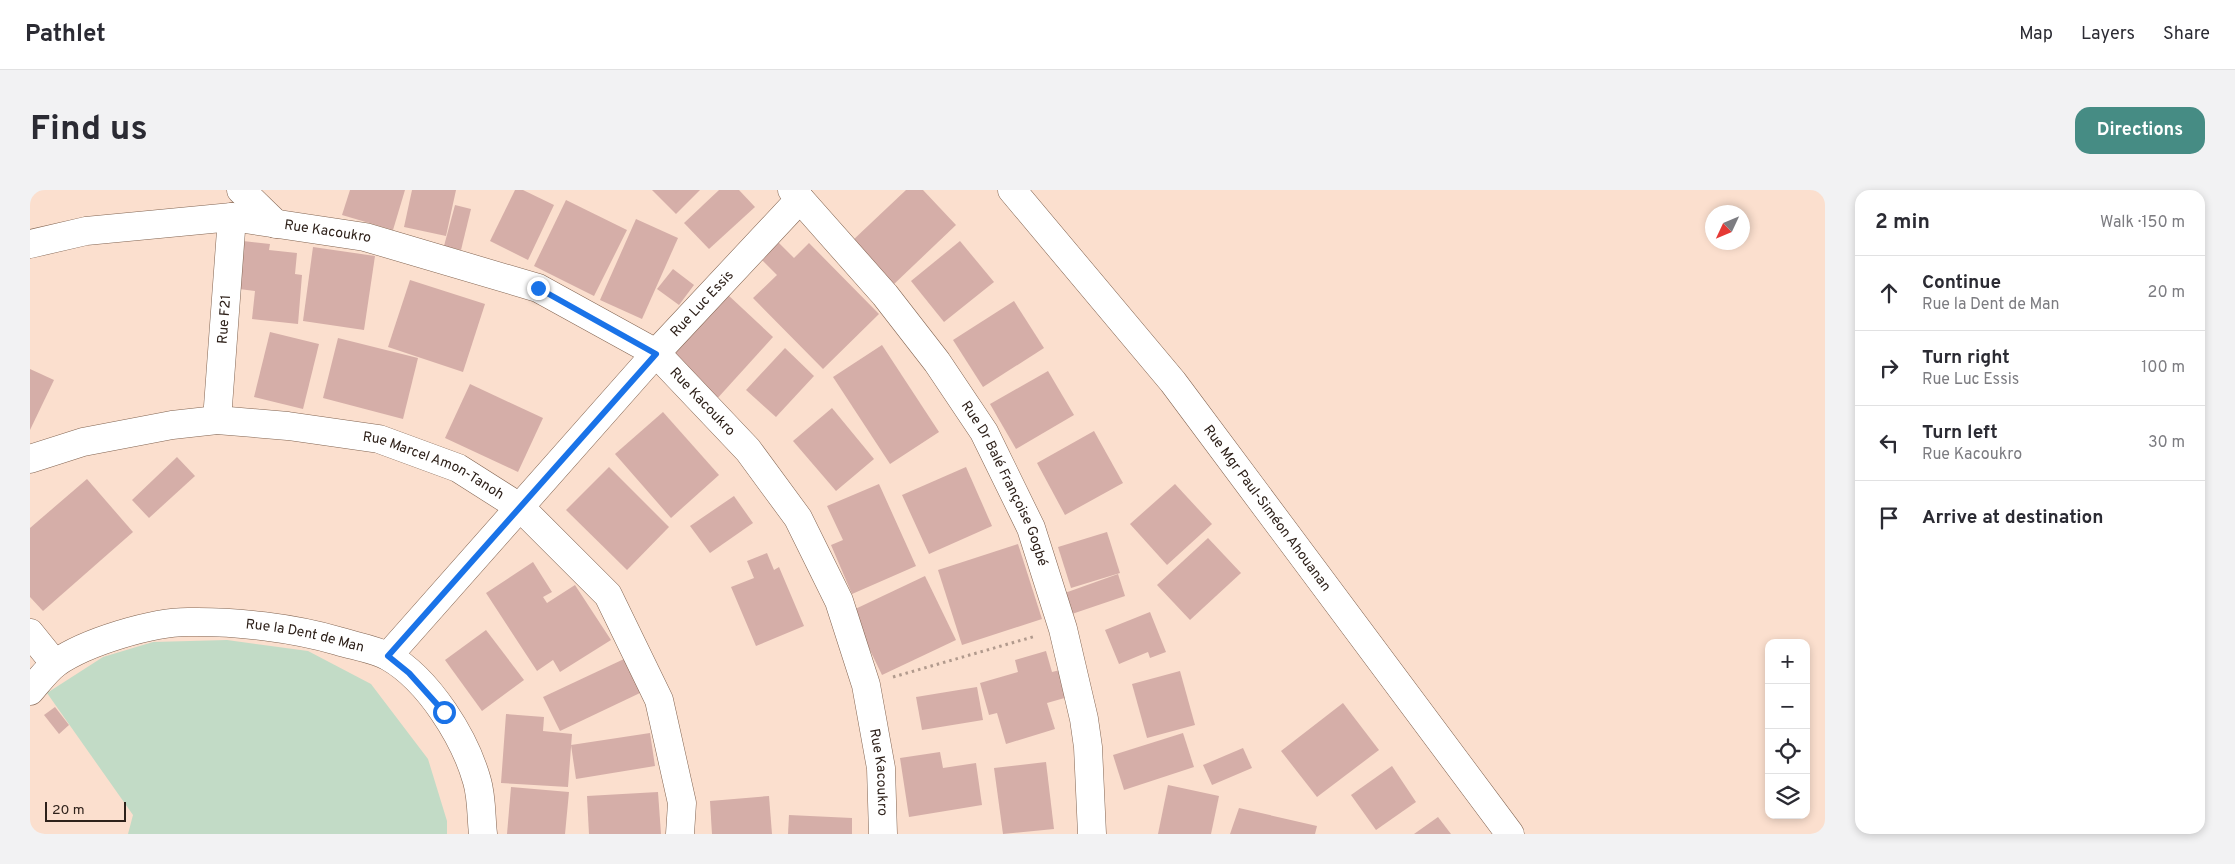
<!DOCTYPE html>
<meta charset="utf-8">
<style>
:root{--surface:#fff;--page:#f2f2f3;--text:#2b2b33;--muted:#7c7c81;--line:#e1e1e2;--accent:#468c84}
body{margin:0;font-family:Overpass,sans-serif;background:var(--page);color:var(--text)}
.controls{position:absolute;right:15px;bottom:15px;display:grid;overflow:hidden;border-radius:10px;box-shadow:0 2px 8px #0003}
.controls button{width:45px;height:45px;display:grid;place-items:center;padding:0;border:0;border-bottom:1px solid var(--line);background:var(--surface);color:var(--text);font:25px sans-serif}
.compass{position:absolute;left:1675px;top:15px;width:45px;height:45px;border-radius:50%;background:var(--surface);box-shadow:0 2px 8px #0003;rotate:226deg}
.scale{position:absolute;left:15px;bottom:12px;width:81px;box-sizing:border-box;padding-left:5px;border:2px solid #2e211a;border-top:0;font-size:14px;line-height:18px;white-space:nowrap;color:#2e211a;-webkit-text-stroke:4px #fbdfce;paint-order:stroke}
.stop{position:absolute;width:15px;height:15px;margin:-11px;border:4px solid #1a73e8;border-radius:50%;background:#fff}
.stop.end{background:#1a73e8;border-color:#fff;box-shadow:0 1px 5px #0008}
.list{margin:0;padding:0;list-style:none}
h2{display:flex;justify-content:space-between;align-items:center;height:65px;margin:0;padding:0 20px;font-size:21px}
h2 small{font-size:16px;font-weight:400;color:var(--muted)}
.list li{display:grid;grid-template-columns:32px 1fr auto;gap:15px;align-items:center;box-sizing:border-box;height:75px;padding:0 20px;border-top:1px solid var(--line)}
.list b{display:block;font-size:19px;white-space:nowrap}
.list p{margin:0;font-size:16px;white-space:nowrap;color:var(--muted)}
.list em{font-size:16px;font-style:normal;color:var(--muted)}
.icon{flex:none;width:28px;height:28px;fill:none;stroke:currentColor;stroke-width:2;stroke-linecap:round;stroke-linejoin:round}
.map{position:relative;flex:none;width:1795px;height:644px;overflow:hidden;border-radius:15px}
header{display:flex;align-items:center;gap:30px;box-sizing:border-box;height:70px;padding:0 25px;background:var(--surface);border-bottom:1px solid var(--line)}
header strong{font-size:24px}
nav{display:flex;gap:28px;margin-inline-start:auto;font-size:18px}
.intro{display:flex;align-items:center;justify-content:space-between;box-sizing:border-box;height:120px;padding:0 30px}
h1{margin:0;font-size:35px}
.button{padding:12px 22px;border-radius:15px;background:var(--accent);color:#fff;font-size:18px;font-weight:700}
main{display:flex;gap:30px;padding:0 30px}
aside{flex:1;background:var(--surface);border-radius:15px;box-shadow:0 2px 8px #0003}
.map>svg:first-child{display:block}
.green{fill:#c2dbc6}
.building{fill:#d5aea8}
.lines{fill:none;stroke-linecap:round;stroke-linejoin:round}
.minor-casing{stroke:#826451;stroke-width:29}
.path{stroke:#b19a8d;stroke-width:3;stroke-dasharray:2.5 4;stroke-linecap:butt}
.minor{stroke:#fff;stroke-width:28}
.route{stroke:#1a73e8;stroke-width:6}
.labels{text-anchor:middle;dominant-baseline:central;stroke-width:4.5;stroke-linejoin:round;paint-order:stroke}
.street-label{font-size:14px;fill:#2e211a;stroke:#fbdfce}
</style>
<header>
<strong>Pathlet</strong>
<nav><a>Map</a><a>Layers</a><a>Share</a></nav>
</header>
<div class="intro"><h1>Find us</h1><a class="button">Directions</a></div>
<main>
<div class="map">
<svg width="1795" height="644" viewBox="0 0 1795 644">
<rect width="100%" height="100%" fill="#fbdfce"/>
<polygon class="green" points="197,450 278,461 341,494 398,569 417,631 417,644 98,644 103,625 17,503 73,467 123,452"/>
<g class="building">
<polygon points="320,0 375,0 363,40 312,25"/>
<polygon points="382,0 426,0 416,46 374,37"/>
<polygon points="485,0 493,0 524,15 498,70 460,51"/>
<polygon points="622,0 670,0 646,24"/>
<polygon points="689,0 709,0 725,17 679,59 654,33"/>
<polygon points="876,0 893,0 926,35 863,95 822,51"/>
<polygon points="536,10 597,40 564,106 504,76"/>
<polygon points="425,15 441,19 431,60 414,56"/>
<polygon points="606,29 648,48 612,129 570,110"/>
<polygon points="213,51 240,54 239,60 267,63 265,84 272,85 268,134 222,129 225,101 209,99"/>
<polygon points="930,51 964,92 914,132 881,91"/>
<polygon points="748,52 764,68 779,53 849,124 793,179 723,108 747,85 731,69"/>
<polygon points="283,57 345,66 334,140 273,131"/>
<polygon points="643,79 664,95 649,115 627,99"/>
<polygon points="380,90 455,114 433,182 358,157"/>
<polygon points="697,104 743,147 685,211 637,168"/>
<polygon points="984,111 1014,158 953,197 923,150"/>
<polygon points="240,142 289,154 273,219 224,207"/>
<polygon points="308,148 388,168 373,229 293,208"/>
<polygon points="852,155 909,242 860,274 803,187"/>
<polygon points="755,158 784,186 746,227 716,200"/>
<polygon points="0,179 24,190 0,240"/>
<polygon points="1018,181 1044,225 986,259 960,214"/>
<polygon points="440,194 513,228 488,282 415,248"/>
<polygon points="802,218 844,269 806,301 763,251"/>
<polygon points="633,222 689,285 641,328 585,264"/>
<polygon points="1064,241 1093,293 1035,325 1007,273"/>
<polygon points="147,267 165,286 119,328 102,310"/>
<polygon points="579,277 639,337 597,380 536,320"/>
<polygon points="936,277 962,336 899,364 872,305"/>
<polygon points="57,289 103,342 13,421 0,407 0,338"/>
<polygon points="849,294 886,376 822,404 801,355 813,350 797,316"/>
<polygon points="1145,294 1182,334 1137,375 1100,334"/>
<polygon points="704,306 723,333 680,363 660,336"/>
<polygon points="1077,342 1090,383 1041,398 1028,357"/>
<polygon points="1178,348 1211,383 1160,430 1127,395"/>
<polygon points="988,354 1012,429 932,455 908,380"/>
<polygon points="737,363 744,380 749,377 774,436 726,456 701,397 724,388 717,371"/>
<polygon points="503,372 522,402 513,407 517,413 545,395 581,450 530,482 523,470 507,481 456,403"/>
<polygon points="1088,384 1095,406 1039,425 1032,404"/>
<polygon points="895,386 926,450 852,485 821,421"/>
<polygon points="1120,422 1136,462 1120,468 1118,462 1089,474 1075,440"/>
<polygon points="456,440 494,490 452,521 415,470"/>
<polygon points="1016,461 1022,482 1030,480 1038,507 1017,513 1025,539 976,554 967,523 959,525 950,493 988,482 985,470"/>
<polygon points="594,469 610,503 530,541 513,507"/>
<polygon points="1150,481 1165,535 1117,548 1102,494"/>
<polygon points="947,497 953,530 892,540 886,507"/>
<polygon points="1313,513 1349,560 1287,607 1251,561"/>
<polygon points="25,517 39,535 29,544 14,525"/>
<polygon points="476,524 514,527 513,541 542,544 538,597 471,593"/>
<polygon points="620,543 625,576 546,589 541,555"/>
<polygon points="1153,543 1164,577 1094,600 1083,565"/>
<polygon points="1213,558 1222,578 1182,595 1173,575"/>
<polygon points="910,562 913,578 946,573 952,615 879,627 870,568"/>
<polygon points="1016,572 1024,639 973,644 964,578"/>
<polygon points="1362,576 1386,612 1346,640 1321,605"/>
<polygon points="1138,595 1189,606 1181,644 1128,644"/>
<polygon points="481,597 539,602 535,644 477,644"/>
<polygon points="628,602 631,644 559,644 557,606"/>
<polygon points="739,606 742,644 682,644 680,611"/>
<polygon points="1209,618 1287,636 1285,644 1200,644"/>
<polygon points="759,625 822,628 822,644 758,644"/>
<polygon points="1408,627 1421,644 1384,644"/>
</g>
<g class="lines">
<defs>
<g id="minor">
<polyline points="211,0 246,34"/>
<path id="s1" d="M762,0L855,105L907,172L954,242L1001,338L1033,439L1054,529L1058,557L1062,644"/>
<path id="s2" d="M982,0L1143,192L1480,644"/>
<path id="s3" d="M0,54L56,41L202,27L335,47L508,98L626,163L718,260L768,328L809,411L836,495L851,578L853,644"/>
<path id="s4" d="M187,230L202,27"/>
<path id="s5" d="M0,269L53,252L142,235L187,230L258,236L349,249L428,278L491,318L578,405L629,510L652,613L650,644"/>
<polyline points="0,443 25,474"/>
<path id="s6" d="M358,466L626,163L770,9"/>
<path id="s7" d="M0,501C8,492 16,481 26,473C56,452 122,432 158,432C205,431 264,438 308,451C324,456 345,459 359,467C399,490 435,548 447,591C452,608 451,627 453,644"/>
</g>
</defs>
<use href="#minor" class="minor-casing"/>
<polyline class="path" points="863,487 1006,446"/>
<use href="#minor" class="minor"/>
</g>
<g class="lines">
<polyline class="route" points="414,522 379,483 358,466 626,164 508,98"/>
</g>
<g class="labels">
<g class="street-label">
<text stroke="none"><textPath href="#s3" startOffset="301">Rue Kacoukro</textPath></text>
<text stroke="none"><textPath href="#s6" startOffset="472">Rue Luc Essis</textPath></text>
<text stroke="none"><textPath href="#s4" startOffset="101">Rue F21</textPath></text>
<text stroke="none"><textPath href="#s3" startOffset="721">Rue Kacoukro</textPath></text>
<text stroke="none"><textPath href="#s5" startOffset="415">Rue Marcel Amon-Tanoh</textPath></text>
<text stroke="none"><textPath href="#s1" startOffset="365">Rue Dr Balé Françoise Gogbé</textPath></text>
<text stroke="none"><textPath href="#s2" startOffset="408">Rue Mgr Paul-Siméon Ahouanan</textPath></text>
<text stroke="none"><textPath href="#s7" startOffset="296">Rue la Dent de Man</textPath></text>
<text stroke="none"><textPath href="#s3" startOffset="1141">Rue Kacoukro</textPath></text>
</g>
</g>
</svg>
<div class="controls">
<button>+</button>
<button>−</button>
<button><svg class="icon" aria-label="locate" viewBox="0 0 24 24"><circle cx="12" cy="12" r="6"/><path d="M12 2v4M12 18v4M2 12h4M18 12h4"/></svg></button>
<button><svg class="icon" aria-label="layers" viewBox="0 0 24 24"><path d="M12 4l9 5-9 5-9-5zM3 14l9 5 9-5"/></svg></button>
</div>
<svg class="compass" viewBox="-18 -18 36 36"><path d="M0-13l5 13h-10z" fill="#e53935"/><path d="M0 13l5-13h-10z" fill="#7c7c81"/></svg>
<div class="scale">20 m</div>
<div class="stop" style="left:414px;top:522px"></div>
<div class="stop end" style="left:508px;top:98px"></div>
</div>
<aside>
<h2>2 min<small>Walk · 150 m</small></h2>
<ul class="list">
<li><svg class="icon" aria-label="ahead" viewBox="0 0 24 24"><path d="M12 20V5M6 11l6-6 6 6"/></svg><div><b>Continue</b><p>Rue la Dent de Man</p></div><em>20 m</em></li>
<li><svg class="icon" aria-label="right" viewBox="0 0 24 24"><path d="M7 20v-9h11M14 6l5 5-5 5"/></svg><div><b>Turn right</b><p>Rue Luc Essis</p></div><em>100 m</em></li>
<li><svg class="icon" aria-label="left" viewBox="0 0 24 24"><path d="M17 20v-9H6M10 6l-5 5 5 5"/></svg><div><b>Turn left</b><p>Rue Kacoukro</p></div><em>30 m</em></li>
<li><svg class="icon" aria-label="arrive" viewBox="0 0 24 24"><path d="M6 21V4h12l-3 4 3 4H6"/></svg><div><b>Arrive at destination</b></div></li>
</ul>
</aside>
</main>
